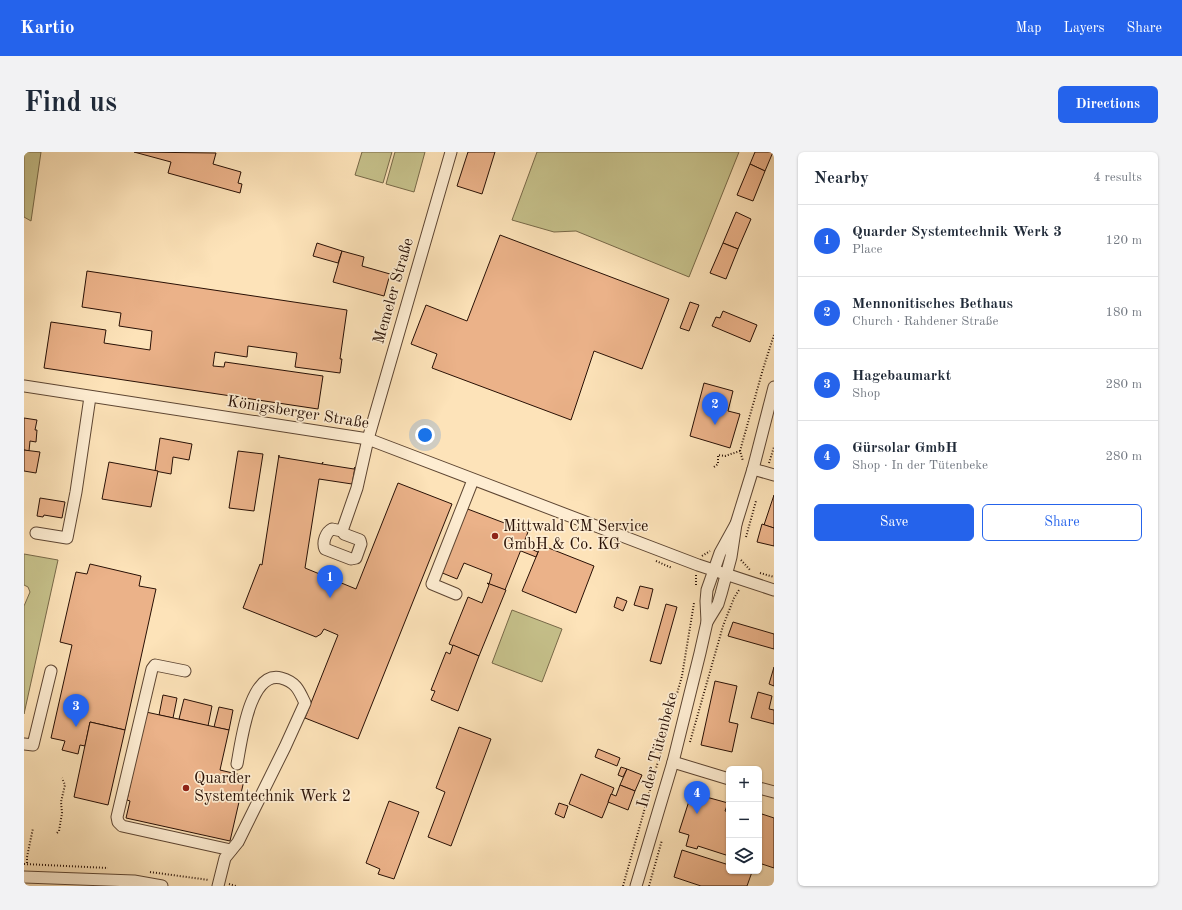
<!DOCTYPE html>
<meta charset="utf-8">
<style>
:root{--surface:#fff;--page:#f2f2f3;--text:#1f2937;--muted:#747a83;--line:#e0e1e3;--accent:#2563eb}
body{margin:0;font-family:"Old Standard TT",serif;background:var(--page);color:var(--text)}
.controls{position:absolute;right:12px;bottom:12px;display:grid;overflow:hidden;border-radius:6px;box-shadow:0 1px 3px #0004}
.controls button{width:36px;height:36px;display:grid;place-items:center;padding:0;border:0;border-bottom:1px solid var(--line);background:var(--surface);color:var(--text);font:20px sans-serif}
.you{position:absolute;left:401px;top:283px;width:14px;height:14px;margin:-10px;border:3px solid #fff;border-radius:50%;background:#1a73e8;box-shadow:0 0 0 6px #1a73e833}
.badge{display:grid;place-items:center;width:26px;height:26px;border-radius:50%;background:var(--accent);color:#fff;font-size:13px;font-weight:700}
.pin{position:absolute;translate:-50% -33px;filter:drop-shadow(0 1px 2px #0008)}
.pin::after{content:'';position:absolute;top:21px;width:14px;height:12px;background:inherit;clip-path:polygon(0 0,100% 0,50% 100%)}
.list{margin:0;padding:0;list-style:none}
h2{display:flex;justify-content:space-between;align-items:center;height:52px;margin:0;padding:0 16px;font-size:17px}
h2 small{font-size:13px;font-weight:400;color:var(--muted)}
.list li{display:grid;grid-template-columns:26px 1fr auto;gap:12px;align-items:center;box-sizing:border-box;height:72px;padding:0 16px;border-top:1px solid var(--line)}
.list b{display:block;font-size:15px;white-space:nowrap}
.list p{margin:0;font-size:13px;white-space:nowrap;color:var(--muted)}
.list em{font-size:13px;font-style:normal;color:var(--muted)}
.actions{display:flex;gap:8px;padding:12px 16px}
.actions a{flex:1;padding:9px 0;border:1px solid var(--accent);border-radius:6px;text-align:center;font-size:14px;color:var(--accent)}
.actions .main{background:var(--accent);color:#fff}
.icon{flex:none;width:22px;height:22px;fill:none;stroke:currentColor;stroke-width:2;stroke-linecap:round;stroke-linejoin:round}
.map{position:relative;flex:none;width:750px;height:734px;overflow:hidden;border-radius:6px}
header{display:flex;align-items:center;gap:24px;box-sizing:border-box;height:56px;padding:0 20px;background:var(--accent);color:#fff}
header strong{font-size:19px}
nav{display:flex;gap:22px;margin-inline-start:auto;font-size:14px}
.intro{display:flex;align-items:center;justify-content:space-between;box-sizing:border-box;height:96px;padding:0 24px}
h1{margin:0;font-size:28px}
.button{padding:10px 18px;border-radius:6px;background:var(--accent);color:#fff;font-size:14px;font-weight:700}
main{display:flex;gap:24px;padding:0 24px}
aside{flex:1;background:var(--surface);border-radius:6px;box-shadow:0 1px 3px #0004}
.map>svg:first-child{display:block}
.green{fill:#c6c18b;stroke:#776848}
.building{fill:#ebb289;stroke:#281005}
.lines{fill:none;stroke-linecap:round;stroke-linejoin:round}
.minor-casing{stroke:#5d4532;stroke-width:13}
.path{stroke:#281005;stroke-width:2;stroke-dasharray:1 2;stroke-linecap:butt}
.minor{stroke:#feedd2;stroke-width:11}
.poi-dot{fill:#8f2418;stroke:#feedd2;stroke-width:1.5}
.labels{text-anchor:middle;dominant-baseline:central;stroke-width:3.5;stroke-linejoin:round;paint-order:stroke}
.street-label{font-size:16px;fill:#281005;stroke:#feedd2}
.poi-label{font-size:16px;fill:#281005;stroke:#feedd2;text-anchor:start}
</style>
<header>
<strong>Kartio</strong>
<nav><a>Map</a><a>Layers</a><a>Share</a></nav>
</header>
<div class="intro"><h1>Find us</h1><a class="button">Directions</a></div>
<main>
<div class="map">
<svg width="750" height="734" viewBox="0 0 750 734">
<rect width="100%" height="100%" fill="#fde3b9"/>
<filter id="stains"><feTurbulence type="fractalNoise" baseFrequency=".005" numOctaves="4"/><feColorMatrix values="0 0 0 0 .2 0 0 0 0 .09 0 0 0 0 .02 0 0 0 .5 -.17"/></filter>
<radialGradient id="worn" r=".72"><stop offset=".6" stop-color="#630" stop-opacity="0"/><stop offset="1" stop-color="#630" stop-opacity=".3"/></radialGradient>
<g class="green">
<polygon points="0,0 17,0 7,69 0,65"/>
<polygon points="338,0 368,0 359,31 331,23"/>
<polygon points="371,0 401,0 390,40 362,32"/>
<polygon points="513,0 715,0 665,125 552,79 530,80 488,68"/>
<polygon points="0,402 34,408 0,562 0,454 6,440 4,435 0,433"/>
<polygon points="488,458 538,477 518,530 468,511"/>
</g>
<g class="building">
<polygon points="110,0 192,1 189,12 217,20 214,31 218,32 216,41 144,21 147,10"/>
<polygon points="444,0 471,0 458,42 433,34"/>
<polygon points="731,0 749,0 741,19 726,12"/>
<polygon points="726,12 741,19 729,49 713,43"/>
<polygon points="712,60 727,67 714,97 699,91"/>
<polygon points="476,83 645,147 618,217 570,199 547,268 408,216 413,202 387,192 402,153 443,169"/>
<polygon points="293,91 318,99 314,111 289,104"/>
<polygon points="699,91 714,97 702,127 686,121"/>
<polygon points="318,99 340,105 338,114 366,122 360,144 309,130"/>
<polygon points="63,119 323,158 316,207 318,207 316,221 271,215 273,201 224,194 223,205 191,200 189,214 200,215 201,210 299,224 294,257 20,216 27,170 82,178 80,191 126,198 128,179 95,174 97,161 58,155"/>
<polygon points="666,150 675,153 665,179 656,176"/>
<polygon points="699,159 733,173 726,190 688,174 692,165 696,166"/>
<polygon points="680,231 709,239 704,259 716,262 706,296 666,284"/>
<polygon points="0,266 13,268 11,278 13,278 12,290 6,289 5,299 0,298"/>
<polygon points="136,286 168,292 165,308 149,305 147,322 131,319"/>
<polygon points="0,298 16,300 12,321 0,319"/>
<polygon points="214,299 239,302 230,359 205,356"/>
<polygon points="255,303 255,305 298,312 299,310 298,312 330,317 331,315 328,332 295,327 281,416 332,437 374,331 428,352 334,587 281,566 314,483 300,477 297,482 292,485 219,456 236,412 238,413"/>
<polygon points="85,310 134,319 127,355 78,347"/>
<polygon points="750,343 750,376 740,373"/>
<polygon points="16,346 41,350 38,366 20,363 19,365 13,364"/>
<polygon points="441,356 504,380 481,438 465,432 468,422 440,411 433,427 416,420"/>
<polygon points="738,372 750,376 750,394 733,390"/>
<polygon points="517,393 570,414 552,461 498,439"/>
<polygon points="499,394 514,400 512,405 497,399"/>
<polygon points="66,412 117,424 115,434 132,437 101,578 66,570 61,594 56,593 54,602 38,598 41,589 27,586 48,493 36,490 52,420 63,422"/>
<polygon points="463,431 482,438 455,504 425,492 444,445 458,451 465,433"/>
<polygon points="616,434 629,437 624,457 610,453"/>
<polygon points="593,445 603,449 599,459 590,455"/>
<polygon points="642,452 653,455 637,512 626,509"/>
<polygon points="709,470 750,482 750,497 704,484"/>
<polygon points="429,493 455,504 434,559 407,548 411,539 407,538 422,500 426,502"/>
<polygon points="750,515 750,534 745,532"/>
<polygon points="691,529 713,534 705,570 714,572 708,600 677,593"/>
<polygon points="734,540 748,544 745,557 750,558 750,572 727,566"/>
<polygon points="139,543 153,546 149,566 135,563"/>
<polygon points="160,547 188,554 184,574 155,567"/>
<polygon points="195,555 209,558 205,578 190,575"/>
<polygon points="122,560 205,578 196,618 221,624 206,689 102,666 106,649 103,648"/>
<polygon points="66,570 101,578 84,653 50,645"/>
<polygon points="435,575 467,587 427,694 404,685 421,640 412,636"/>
<polygon points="574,597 596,606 593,614 571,605"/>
<polygon points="597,615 603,617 599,625 594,623"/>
<polygon points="603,617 618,623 611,639 596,633"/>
<polygon points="557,622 590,636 578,666 545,652"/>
<polygon points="596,633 611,639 604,658 584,650 587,642 592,644"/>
<polygon points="675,643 704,651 701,659 705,660 705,704 674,694 673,697 662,694 665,683 655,680 665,649 672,651"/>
<polygon points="365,649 395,660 370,727 354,722 356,717 342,711"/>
<polygon points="535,651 544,654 540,666 531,662"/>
<polygon points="738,662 750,666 750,716 735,711 735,670"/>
<polygon points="658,698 705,713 705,719 728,720 723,734 677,734 650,725"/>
</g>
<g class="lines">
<defs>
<g id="minor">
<polyline points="0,234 344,287 674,413 750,438"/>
<polyline points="729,317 750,323"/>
<path d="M318,379L308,377C302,380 298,390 301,397L327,407L332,406L337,392L336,388L320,382L318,379L333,336L344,287L427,0"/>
<polyline points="12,381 43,386 52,340 66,245"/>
<polyline points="432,442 408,432 449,328"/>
<polyline points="683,470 694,452 697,442 707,405 712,372 729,317 750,235"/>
<polyline points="161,519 131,513 128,517 93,665 94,670 98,674 207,698"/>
<polyline points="0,592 9,593 27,519"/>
<polyline points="649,610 705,627"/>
<polyline points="735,636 750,640"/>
<polyline points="0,725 110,729 138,734"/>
<path d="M194,734L201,706L214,690L261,595L281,551C275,538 272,530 257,526C225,518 217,592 213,612"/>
<polyline points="612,734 649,610 676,501 683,470 682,449 683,438 696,401 712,372"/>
</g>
</defs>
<use href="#minor" class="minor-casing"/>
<g class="path">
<polyline points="716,299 739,217 750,183"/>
<polyline points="745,311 750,295"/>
<polyline points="690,315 694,312 694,303 701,304 716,299 719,309"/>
<polyline points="722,385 732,349"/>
<polyline points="678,404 686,399"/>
<polyline points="717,408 726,418"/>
<polyline points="632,409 648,416"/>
<polyline points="736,421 750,425"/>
<polyline points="672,423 672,435"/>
<polyline points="666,590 699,474 710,446 715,438"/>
<polyline points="33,681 35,679 38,661 37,650 41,633 38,626"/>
<polyline points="3,711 3,705 9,676"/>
<polyline points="0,712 84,716"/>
<polyline points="126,720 185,728"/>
<polyline points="205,732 212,734"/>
<polyline points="599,734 658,524 670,451"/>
<polyline points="625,734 638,688"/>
</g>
<use href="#minor" class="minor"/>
</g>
<g class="poi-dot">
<circle cx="471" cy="384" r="4"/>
<circle cx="162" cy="636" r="4"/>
</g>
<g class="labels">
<g class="street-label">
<text transform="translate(370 139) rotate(-74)">Memeler Straße</text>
<text transform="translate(274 261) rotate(9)">Königsberger Straße</text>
<text transform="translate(634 598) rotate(-75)">In der Tütenbeke</text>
</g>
<g class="poi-label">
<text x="479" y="375">Mittwald CM Service<tspan x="479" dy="18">GmbH &amp; Co. KG</tspan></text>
<text x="170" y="627">Quarder<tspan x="170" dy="18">Systemtechnik Werk 2</tspan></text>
</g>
</g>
<rect width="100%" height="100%" filter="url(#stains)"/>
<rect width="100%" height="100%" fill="url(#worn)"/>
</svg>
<div class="controls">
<button>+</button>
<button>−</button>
<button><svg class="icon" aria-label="layers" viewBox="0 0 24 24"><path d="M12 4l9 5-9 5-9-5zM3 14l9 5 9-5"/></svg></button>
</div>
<div class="you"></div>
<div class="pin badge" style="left:306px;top:446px">1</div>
<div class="pin badge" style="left:691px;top:273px">2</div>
<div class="pin badge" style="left:52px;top:575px">3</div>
<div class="pin badge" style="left:673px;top:662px">4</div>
</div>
<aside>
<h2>Nearby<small>4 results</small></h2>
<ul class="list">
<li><span class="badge">1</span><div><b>Quarder Systemtechnik Werk 3</b><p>Place</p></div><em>120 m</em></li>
<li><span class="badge">2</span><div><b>Mennonitisches Bethaus</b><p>Church · Rahdener Straße</p></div><em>180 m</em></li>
<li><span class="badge">3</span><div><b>Hagebaumarkt</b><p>Shop</p></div><em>280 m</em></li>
<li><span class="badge">4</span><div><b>Gürsolar GmbH</b><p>Shop · In der Tütenbeke</p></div><em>280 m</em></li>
</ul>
<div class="actions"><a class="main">Save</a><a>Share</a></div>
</aside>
</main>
